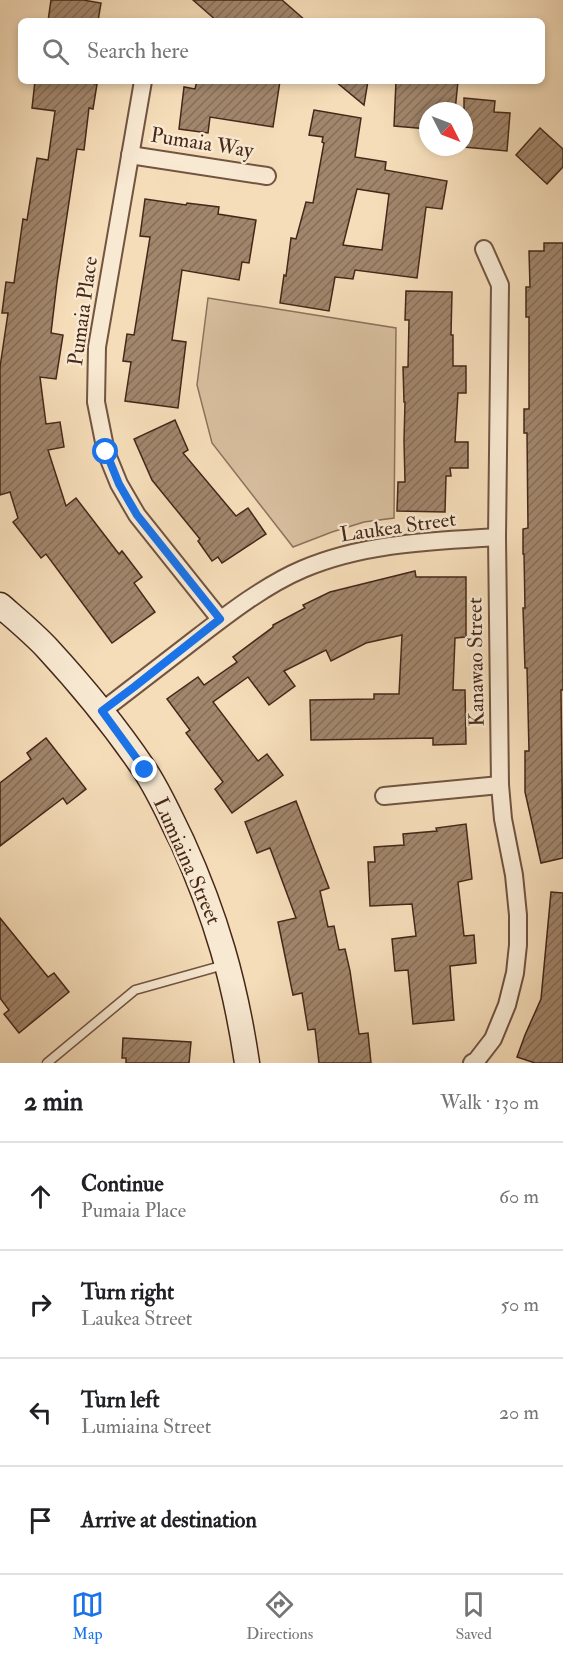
<!DOCTYPE html>
<meta charset="utf-8">
<style>
:root{--surface:#fff;--page:#f2f2f2;--text:#202124;--muted:#757577;--line:#e0e0e0;--accent:#1a73e8}
body{margin:0;font-family:"IM FELL Double Pica",serif;background:var(--page);color:var(--text)}
.compass{position:absolute;left:419px;top:102px;width:54px;height:54px;border-radius:50%;background:var(--surface);box-shadow:0 3px 9px #0003;rotate:132deg}
.stop{position:absolute;width:18px;height:18px;margin:-14px;border:4px solid #1a73e8;border-radius:50%;background:#fff}
.stop.end{background:#1a73e8;border-color:#fff;box-shadow:0 2px 6px #0008}
.list{margin:0;padding:0;list-style:none}
h2{display:flex;justify-content:space-between;align-items:center;height:78px;margin:0;padding:0 24px;font-size:26px}
h2 small{font-size:20px;font-weight:400;color:var(--muted)}
.list li{display:grid;grid-template-columns:39px 1fr auto;gap:18px;align-items:center;box-sizing:border-box;height:108px;padding:0 24px;border-top:2px solid var(--line)}
.list b{display:block;font-size:22px;white-space:nowrap}
.list p{margin:0;font-size:20px;white-space:nowrap;color:var(--muted)}
.list em{font-size:20px;font-style:normal;color:var(--muted)}
.icon{flex:none;width:33px;height:33px;fill:none;stroke:currentColor;stroke-width:2;stroke-linecap:round;stroke-linejoin:round}
.map{position:relative;flex:none;width:563px;height:1063px;overflow:hidden}
.search{position:absolute;background:var(--surface);box-shadow:0 3px 9px #0003;left:18px;right:18px;top:18px;height:66px;display:flex;align-items:center;gap:15px;box-sizing:border-box;padding:0 21px;border-radius:9px;color:var(--muted);font-size:22px}
.sheet{height:510px;background:var(--surface)}
nav{display:flex;justify-content:space-around;align-items:center;box-sizing:border-box;height:84px;border-top:2px solid var(--line);background:var(--surface);font-size:16px;color:var(--muted)}
nav a{display:grid;justify-items:center;gap:3px}
nav .on{color:var(--accent)}
.map>svg:first-child{display:block}
.park{fill:#d7be9e;stroke:#8e725c;stroke-width:1.5}
.building{fill:url(#building-hatch);stroke:#462719;stroke-width:1.5;fill-rule:evenodd}
.lines{fill:none;stroke-linecap:round;stroke-linejoin:round}
.lane-casing{stroke:#725441;stroke-width:11}
.street-casing{stroke:#725441;stroke-width:20}
.secondary-casing{stroke:#462719;stroke-width:27}
.lane{stroke:#f8e9d2;stroke-width:8}
.street{stroke:#f8e9d2;stroke-width:16}
.secondary{stroke:#f8e9d2;stroke-width:24}
.route{stroke:#1a73e8;stroke-width:8}
.labels{text-anchor:middle;dominant-baseline:central;stroke-width:5;stroke-linejoin:round;paint-order:stroke}
.street-label{font-size:21px;fill:#462719;stroke:#f8e9d2}
</style>
<div class="map">
<svg width="563" height="1063" viewBox="0 0 563 1063">
<defs>
<pattern id="building-hatch" width="6" height="6" patternUnits="userSpaceOnUse" patternTransform="scale(1.5)"><rect width="6" height="6" fill="#a1866c"/><path d="M-1 1l2-2M0 6l6-6M5 7l2-2" fill="none" stroke="#856e58"/></pattern>
</defs>
<rect width="100%" height="100%" fill="#f5ddb9"/>
<filter id="stains"><feTurbulence type="fractalNoise" baseFrequency=".00333" numOctaves="4"/><feColorMatrix values="0 0 0 0 .2 0 0 0 0 .09 0 0 0 0 .02 0 0 0 .5 -.17"/></filter>
<radialGradient id="worn" r=".72"><stop offset=".6" stop-color="#630" stop-opacity="0"/><stop offset="1" stop-color="#630" stop-opacity=".3"/></radialGradient>
<polygon class="park" points="208,298 396,328 394,518 364,522 332,532 293,547 212,443 197,385"/>
<g class="building">
<polygon points="51,0 83,0 101,3 98,21 48,21"/>
<polygon points="193,0 282,0 306,21 217,21"/>
<polygon points="35,81 79,81 97,84 93,109 89,108 84,150 77,149 57,282 51,333 63,335 56,379 40,377 46,424 60,422 64,447 48,450 66,506 76,498 119,554 122,551 142,577 134,583 155,612 112,643 46,554 41,558 13,522 18,518 10,492 0,495 0,367 8,313 2,313 6,282 14,283 23,219 27,220 37,158 48,160 55,111 32,108"/>
<polygon points="197,81 280,81 273,127 210,117 208,133 179,129 184,87 195,89"/>
<polygon points="335,81 368,81 364,105"/>
<polygon points="396,81 458,81 455,111 428,111 428,129 394,126"/>
<polygon points="464,98 495,101 494,112 510,113 507,151 464,147"/>
<path d="M314,110L361,118L355,157L386,162L385,170L447,181L442,209L426,207L417,278L355,270L353,279L335,277L329,311L280,303L284,275L286,276L291,238L296,239L306,202L313,203L324,143L322,142L323,137L309,135ZM357,189L389,194L382,250L343,245Z"/>
<polygon points="540,128 563,149 563,167 547,184 516,155"/>
<polygon points="145,199 186,205 187,203 219,207 218,214 256,220 249,263 242,262 239,280 182,270 172,340 186,342 178,408 125,401 131,362 123,361 127,334 134,335 150,237 140,236"/>
<polygon points="544,243 563,243 563,690 561,690 563,858 541,863 525,792 525,751 529,751 527,668 525,668 523,608 525,608 524,554 523,554 523,529 528,528 527,433 524,433 524,409 529,409 529,317 526,317 526,287 530,287 529,251 544,251"/>
<polygon points="406,291 452,292 451,335 453,335 453,366 466,366 466,393 458,393 455,442 468,442 468,468 450,468 451,476 446,476 445,512 397,511 398,482 405,482 404,441 405,402 404,402 403,367 408,367 409,320 405,320"/>
<polygon points="175,420 188,450 183,453 236,516 248,508 266,534 222,563 218,557 212,561 198,541 200,539 152,480 134,439"/>
<polygon points="415,571 416,577 466,577 466,637 455,638 453,690 465,690 466,744 433,745 433,738 311,740 310,700 374,699 374,694 399,694 402,635 366,643 331,661 326,650 284,671 295,686 269,705 248,677 213,702 258,761 267,754 283,775 232,813 215,789 223,782 186,733 190,730 167,699 198,677 204,685 237,662 233,657 273,627 273,625 305,608 303,605 330,592"/>
<polygon points="46,738 86,789 67,804 63,798 0,846 0,783 31,759 27,753"/>
<polygon points="296,801 329,888 320,891 328,927 334,926 339,950 345,949 350,971 359,1034 368,1033 371,1063 319,1063 315,1029 308,1030 302,993 293,995 278,922 296,918 270,848 257,853 245,822"/>
<polygon points="466,824 472,879 458,882 464,936 474,935 476,963 450,966 454,1020 413,1024 408,970 395,971 392,939 416,936 412,904 370,906 368,862 375,862 374,847 404,845 403,834 437,831 436,828"/>
<polygon points="551,892 563,893 563,1063 535,1063 517,1057 525,1035 541,999"/>
<polygon points="0,918 48,977 54,973 69,992 19,1033 4,1014 9,1010 0,998"/>
<polygon points="123,1038 191,1042 189,1063 126,1063 126,1058 122,1058"/>
</g>
<g class="lines">
<defs>
<polyline id="lane" points="47,1063 135,990 224,965"/>
<g id="street">
<polyline points="143,81 97,347 96,402 106,452 119,484 137,515 220,619"/>
<polyline points="130,155 267,176"/>
<path d="M102,711C131,689 160,666 189,644C224,617 263,586 303,569C364,543 432,541 497,537"/>
<polyline points="384,796 500,785"/>
<polyline points="472,1063 476,1061 493,1039 507,1005 515,973 518,945 518,915 514,875 503,819 500,785 497,537 500,285 484,249"/>
</g>
<path id="secondary" d="M0,605C16,619 33,633 47,648C82,686 115,726 144,769C159,791 170,817 182,841C216,916 235,982 247,1063"/>
</defs>
<use href="#lane" class="lane-casing"/>
<use href="#street" class="street-casing"/>
<use href="#secondary" class="secondary-casing"/>
<use href="#lane" class="lane"/>
<use href="#street" class="street"/>
<use href="#secondary" class="secondary"/>
</g>
<g class="lines">
<polyline class="route" points="106,452 119,484 137,515 220,619 134,687 102,711 145,770"/>
</g>
<g class="labels">
<g class="street-label">
<text transform="translate(202 143) rotate(9)">Pumaia Way</text>
<text transform="translate(83 311) rotate(-82)">Pumaia Place</text>
<text transform="translate(398 527) rotate(-8)">Laukea Street</text>
<text transform="translate(476 662) rotate(-91)">Kanawao Street</text>
<text transform="translate(187 861) rotate(66)">Lumiaina Street</text>
</g>
</g>
<rect width="100%" height="100%" filter="url(#stains)"/>
<rect width="100%" height="100%" fill="url(#worn)"/>
</svg>
<svg class="compass" viewBox="-18 -18 36 36"><path d="M0-13l5 13h-10z" fill="#e53935"/><path d="M0 13l5-13h-10z" fill="#757577"/></svg>
<div class="stop" style="left:106px;top:452px"></div>
<div class="stop end" style="left:145px;top:770px"></div>
<div class="search"><svg class="icon" aria-label="search" viewBox="0 0 24 24"><circle cx="10" cy="10" r="6"/><path d="M15 15l6 6"/></svg>Search here</div>
</div>
<section class="sheet">
<h2>2 min<small>Walk · 130 m</small></h2>
<ul class="list">
<li><svg class="icon" aria-label="ahead" viewBox="0 0 24 24"><path d="M12 20V5M6 11l6-6 6 6"/></svg><div><b>Continue</b><p>Pumaia Place</p></div><em>60 m</em></li>
<li><svg class="icon" aria-label="right" viewBox="0 0 24 24"><path d="M7 20v-9h11M14 6l5 5-5 5"/></svg><div><b>Turn right</b><p>Laukea Street</p></div><em>50 m</em></li>
<li><svg class="icon" aria-label="left" viewBox="0 0 24 24"><path d="M17 20v-9H6M10 6l-5 5 5 5"/></svg><div><b>Turn left</b><p>Lumiaina Street</p></div><em>20 m</em></li>
<li><svg class="icon" aria-label="arrive" viewBox="0 0 24 24"><path d="M6 21V4h12l-3 4 3 4H6"/></svg><div><b>Arrive at destination</b></div></li>
</ul>
</section>
<nav>
<a class="on"><svg class="icon" aria-label="map" viewBox="0 0 24 24"><path d="M3 6l6-2 6 2 6-2v14l-6 2-6-2-6 2zM9 4v14M15 6v14"/></svg>Map</a>
<a><svg class="icon" aria-label="directions" viewBox="0 0 24 24"><path d="M12 3l9 9-9 9-9-9zM9 14v-3h6M13 9l2 2-2 2"/></svg>Directions</a>
<a><svg class="icon" aria-label="saved" viewBox="0 0 24 24"><path d="M7 4h10v16l-5-4-5 4z"/></svg>Saved</a>
</nav>
